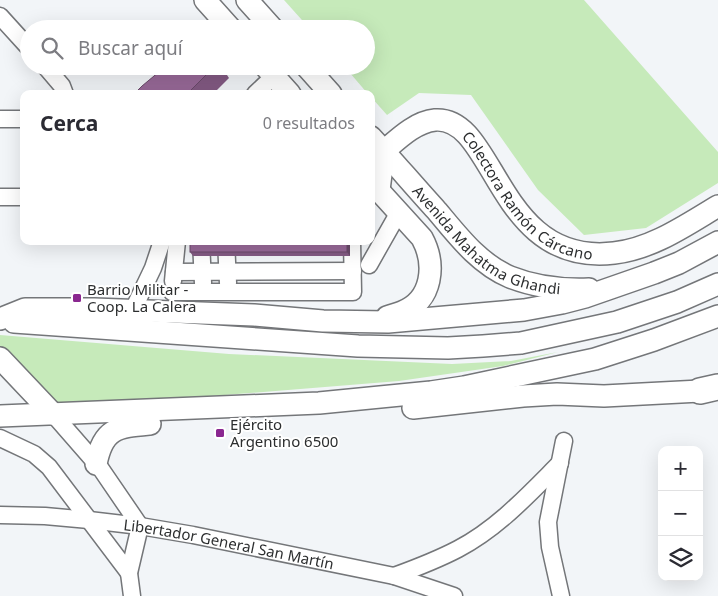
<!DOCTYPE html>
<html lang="es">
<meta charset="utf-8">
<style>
:root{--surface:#fff;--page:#f2f2f3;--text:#2b2b33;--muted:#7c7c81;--line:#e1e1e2}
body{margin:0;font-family:"Noto Sans",sans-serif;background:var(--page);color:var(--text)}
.controls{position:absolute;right:15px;bottom:15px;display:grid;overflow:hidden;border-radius:10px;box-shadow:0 5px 20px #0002}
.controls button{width:45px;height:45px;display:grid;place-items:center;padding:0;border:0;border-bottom:1px solid var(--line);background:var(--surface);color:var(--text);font:25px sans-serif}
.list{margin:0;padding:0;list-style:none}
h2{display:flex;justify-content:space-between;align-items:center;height:65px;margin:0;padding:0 20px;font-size:21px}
h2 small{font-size:16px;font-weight:400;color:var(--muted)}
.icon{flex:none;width:28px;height:28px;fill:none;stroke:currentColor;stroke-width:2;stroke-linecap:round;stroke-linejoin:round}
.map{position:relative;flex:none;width:718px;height:596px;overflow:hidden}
.search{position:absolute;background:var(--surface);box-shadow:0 5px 20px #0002;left:20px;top:20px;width:355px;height:55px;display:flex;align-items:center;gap:12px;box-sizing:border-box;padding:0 18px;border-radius:28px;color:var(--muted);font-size:19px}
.panel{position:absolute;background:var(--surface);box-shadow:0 5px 20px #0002;left:20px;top:90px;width:355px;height:155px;border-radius:10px}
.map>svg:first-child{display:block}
.green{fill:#c6eaba}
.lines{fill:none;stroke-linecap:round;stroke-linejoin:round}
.minor-casing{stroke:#747679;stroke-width:19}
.major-casing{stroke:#747679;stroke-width:24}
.highway-casing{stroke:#747679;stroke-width:28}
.minor{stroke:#fff;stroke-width:16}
.major{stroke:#fff;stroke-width:21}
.highway{stroke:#fff;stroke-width:25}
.wall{fill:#835a83}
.shaded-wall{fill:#6a4a6a}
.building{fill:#986998;stroke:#6a4a6a}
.poi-dot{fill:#8a2790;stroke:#fff;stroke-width:2}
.labels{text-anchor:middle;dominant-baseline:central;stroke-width:4;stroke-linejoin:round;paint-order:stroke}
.street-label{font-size:15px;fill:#2c2e2f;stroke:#fff}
.poi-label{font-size:15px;fill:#2c2e2f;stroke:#fff;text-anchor:start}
</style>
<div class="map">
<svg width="718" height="596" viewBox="0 0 718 596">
<rect width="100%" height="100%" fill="#f2f5f8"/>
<g class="green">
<polygon points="284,0 584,0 718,152 718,183 646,228 584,235 538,190 471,95 419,93 387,115 371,97 371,94 368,94 344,66 366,66 366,29 310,29"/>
<polygon points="0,335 229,354 452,364 511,361 558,352 503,366 399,381 212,396 60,404 56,404 0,348"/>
</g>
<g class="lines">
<defs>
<g id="minor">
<polyline points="0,16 29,48"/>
<polyline points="45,66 62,86 65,94"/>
<polyline points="255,94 274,76"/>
<polyline points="0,119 24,119"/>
<polyline points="0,197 24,197"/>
<polyline points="201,241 203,283"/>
<polyline points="226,241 228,283"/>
<polyline points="369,265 399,212"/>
<polyline points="174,272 353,271"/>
<polyline points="173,281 177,241"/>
<polyline points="172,292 353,292 352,241"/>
<polyline points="131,320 133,310 153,268 162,241"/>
<polyline points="53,414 101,469 140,526 129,573 132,596"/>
<polyline points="0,438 34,454 49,467 129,573"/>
<path id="s1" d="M0,515L45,516L89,520L140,526L193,535L394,576L454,596"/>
<path d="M394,576C416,568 437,560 458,549C498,528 528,495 560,463"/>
<polyline points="561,596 550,547 548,522 564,441"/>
</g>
<g id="major">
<polyline points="205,0 231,29"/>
<polyline points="247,0 273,29"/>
<polyline points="265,66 290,94"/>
<polyline points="306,66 331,94"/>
<path id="s2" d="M371,137C394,162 415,187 437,211C458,236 479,264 510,277C535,287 563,290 589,289"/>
<path d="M371,182L422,238C436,264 433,300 402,312C397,314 392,315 387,317"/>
<path id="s3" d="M379,190L384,151C398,139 415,122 435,120C496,115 496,267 614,253C652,249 686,225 718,206"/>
<polyline points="0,319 25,309 94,309 254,315 323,321 388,322 524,310 562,303 585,297 654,273 679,263 718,242"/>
<polyline points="14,322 358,346 448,348 483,346 521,343 617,322 677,302 718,284"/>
<polyline points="0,358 53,414"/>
<polyline points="413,408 523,396 557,394 604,396 700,391 716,386"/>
<polyline points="0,416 319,403 431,392 464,387 595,359 654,340 718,316"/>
<path d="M96,464C103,428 117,427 150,424"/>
</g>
<polyline id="highway" points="700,391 718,387"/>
</defs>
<use href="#minor" class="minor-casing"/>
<use href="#major" class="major-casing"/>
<use href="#highway" class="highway-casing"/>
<use href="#minor" class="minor"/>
<use href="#major" class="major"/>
<use href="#highway" class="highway"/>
</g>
<g class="wall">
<polygon points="166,66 221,66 229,78 213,94 134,94"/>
<polygon points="350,241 350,256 193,256 190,252"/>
</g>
<polygon class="shaded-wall" points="347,241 350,241 350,256 347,252"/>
<g class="building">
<polygon points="166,66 215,66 187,94 134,94 142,86"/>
<rect x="190" y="241" width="157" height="11"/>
</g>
<g class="poi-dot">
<rect x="72" y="293" width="10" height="10" rx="2.5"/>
<rect x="215" y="428" width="10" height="10" rx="2.5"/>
</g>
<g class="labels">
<g class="street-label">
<text stroke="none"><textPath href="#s3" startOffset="226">Colectora Ramón Cárcano</textPath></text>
<text stroke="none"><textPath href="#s2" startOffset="159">Avenida Mahatma Ghandi</textPath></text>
<text stroke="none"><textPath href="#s1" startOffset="231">Libertador General San Martín</textPath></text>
</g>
<g class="poi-label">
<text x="87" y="289">Barrio Militar -<tspan x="87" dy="17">Coop. La Calera</tspan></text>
<text x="230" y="424">Ejército<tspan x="230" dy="17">Argentino 6500</tspan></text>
</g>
</g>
</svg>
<div class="controls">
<button>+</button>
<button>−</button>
<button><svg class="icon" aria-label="layers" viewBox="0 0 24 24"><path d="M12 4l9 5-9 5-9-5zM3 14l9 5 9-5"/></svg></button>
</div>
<div class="search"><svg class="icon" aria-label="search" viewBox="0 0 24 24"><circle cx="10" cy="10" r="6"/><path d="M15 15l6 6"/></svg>Buscar aquí</div>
<section class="panel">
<h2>Cerca<small>0 resultados</small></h2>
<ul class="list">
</ul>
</section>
</div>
